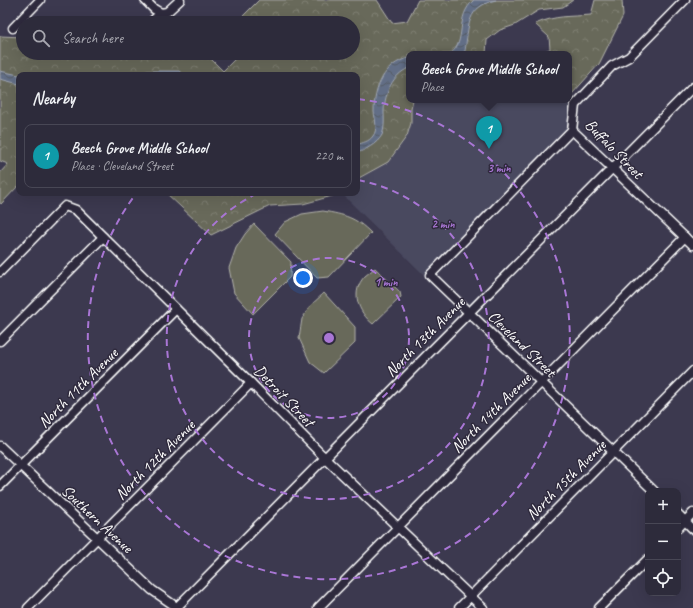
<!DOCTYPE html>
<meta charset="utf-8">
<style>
:root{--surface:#2d2b3b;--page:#393746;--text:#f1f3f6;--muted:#a7a7af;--line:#484755;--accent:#ff9aa2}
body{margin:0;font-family:Caveat,sans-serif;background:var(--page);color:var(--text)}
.controls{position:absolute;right:12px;bottom:12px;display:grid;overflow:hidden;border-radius:8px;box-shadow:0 4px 16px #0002}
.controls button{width:36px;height:36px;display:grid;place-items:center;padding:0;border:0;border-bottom:1px solid var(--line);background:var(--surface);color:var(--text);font:20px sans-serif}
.you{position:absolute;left:303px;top:278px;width:14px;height:14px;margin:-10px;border:3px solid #fff;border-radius:50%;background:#1a73e8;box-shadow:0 0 0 6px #1a73e833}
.badge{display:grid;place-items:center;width:26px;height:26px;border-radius:50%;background:var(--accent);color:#fff;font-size:13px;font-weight:700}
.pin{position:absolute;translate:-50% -33px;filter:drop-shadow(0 1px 2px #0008)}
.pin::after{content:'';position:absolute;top:21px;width:14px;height:12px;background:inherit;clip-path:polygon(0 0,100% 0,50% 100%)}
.popup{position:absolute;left:406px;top:51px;width:166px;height:52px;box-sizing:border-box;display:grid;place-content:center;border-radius:8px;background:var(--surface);filter:drop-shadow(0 1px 3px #0005);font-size:13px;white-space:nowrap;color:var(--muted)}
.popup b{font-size:15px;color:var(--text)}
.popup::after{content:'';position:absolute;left:50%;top:100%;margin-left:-8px;border:8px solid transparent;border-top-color:var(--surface)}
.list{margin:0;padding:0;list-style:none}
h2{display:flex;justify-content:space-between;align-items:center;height:52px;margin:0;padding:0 16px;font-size:17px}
h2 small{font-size:13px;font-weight:400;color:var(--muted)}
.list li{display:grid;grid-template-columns:26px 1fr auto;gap:12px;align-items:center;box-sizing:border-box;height:64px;margin:0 8px 8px;padding:0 8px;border:1px solid var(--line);border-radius:8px}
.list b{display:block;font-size:15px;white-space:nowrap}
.list p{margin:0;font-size:13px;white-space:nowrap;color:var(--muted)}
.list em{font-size:13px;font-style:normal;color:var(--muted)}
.icon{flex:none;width:22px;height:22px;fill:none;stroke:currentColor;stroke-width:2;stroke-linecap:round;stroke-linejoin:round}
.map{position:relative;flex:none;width:693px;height:608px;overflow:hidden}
.search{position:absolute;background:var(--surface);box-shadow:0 4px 16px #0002;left:16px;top:16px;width:344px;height:44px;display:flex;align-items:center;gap:10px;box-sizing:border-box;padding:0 14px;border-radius:22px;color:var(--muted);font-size:15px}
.panel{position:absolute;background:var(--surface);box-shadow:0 4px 16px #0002;left:16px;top:72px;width:344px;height:124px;border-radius:8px}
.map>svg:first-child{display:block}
.built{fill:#49485f}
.forest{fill:url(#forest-crowns);stroke:#b4b4ac}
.garden{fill:#68695a;stroke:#b4b4ac}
.water{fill:url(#water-waves);stroke:#a1a8b6}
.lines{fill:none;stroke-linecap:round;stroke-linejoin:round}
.minor-casing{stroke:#fff;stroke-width:11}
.minor{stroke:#2f2a3d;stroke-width:8}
.ring{fill:none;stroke:#a976d5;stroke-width:2;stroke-dasharray:7 5}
.labels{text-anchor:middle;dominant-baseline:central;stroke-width:3;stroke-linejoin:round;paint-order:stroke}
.street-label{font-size:16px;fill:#fff;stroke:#2f2a3d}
.centre{fill:#a976d5;stroke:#2f2a3d;stroke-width:2}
.ring-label{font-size:12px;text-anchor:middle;font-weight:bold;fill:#a976d5;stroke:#2f2a3d;stroke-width:3;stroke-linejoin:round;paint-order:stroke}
</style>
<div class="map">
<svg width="693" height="608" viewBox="0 0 693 608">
<defs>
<pattern id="forest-crowns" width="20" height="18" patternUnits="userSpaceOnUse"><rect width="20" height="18" fill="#68695a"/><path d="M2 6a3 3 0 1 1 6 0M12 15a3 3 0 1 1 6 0" fill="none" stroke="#7f8073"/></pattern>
<pattern id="water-waves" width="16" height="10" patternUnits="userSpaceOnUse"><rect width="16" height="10" fill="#626e86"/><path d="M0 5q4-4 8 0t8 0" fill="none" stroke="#555a63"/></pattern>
</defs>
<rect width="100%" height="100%" fill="#3c394f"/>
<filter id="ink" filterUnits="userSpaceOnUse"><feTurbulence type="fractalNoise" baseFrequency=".025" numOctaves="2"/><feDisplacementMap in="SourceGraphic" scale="8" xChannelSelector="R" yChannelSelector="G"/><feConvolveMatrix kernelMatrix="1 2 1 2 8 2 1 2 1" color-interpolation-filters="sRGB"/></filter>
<g filter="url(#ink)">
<polygon class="built" points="569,92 572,94 568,128 473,225 426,277 342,194 357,193 357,179 388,162 407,136 411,124 411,108 413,100 569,100"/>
<g class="forest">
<polygon points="259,0 377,0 392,23 407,21 418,0 573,0 563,7 539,10 515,25 500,30 487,40 486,54 409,54 409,100 413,100 411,108 411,123 407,136 388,162 357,179 357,75 19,75 19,185 1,204 0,203 0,173 8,164 0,161 0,36 23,37 23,53 53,53 56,55 205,53 223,71 241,53 353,53 353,23 236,23"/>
<path d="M595,0H622L623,16L599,64L572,94L569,92V54H536L550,49L549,37L535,24C557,15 568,17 591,15Z"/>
<polygon points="166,193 343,193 303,204 270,206 211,235"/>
</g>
<g class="garden">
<path d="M323,211C345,215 355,217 371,233L329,277L317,278L275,234L285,222L302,214Z"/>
<polygon points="254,224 291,262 290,277 253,314 234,293 229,268 236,248 245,234"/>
<path d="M375,268L400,292L401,297L373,324C358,312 350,292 365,276C368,273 372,271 375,268Z"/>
<polygon points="324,293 355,327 355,343 324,373 310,362 299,338 302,319 311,305"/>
</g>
<g class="water">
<path d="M474,0H496C466,7 469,26 465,51L461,54H450C468,41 454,17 474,0Z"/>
<path d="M409,58V68C392,75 385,93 384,111C384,119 385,127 382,135C377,144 365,150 357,153V145C363,142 369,142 373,136C378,130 375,119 374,112C374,88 384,63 409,58Z"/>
<polygon points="0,71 19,75 19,84 0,79"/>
<polygon points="147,71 179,71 184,75 140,75"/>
</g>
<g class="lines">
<defs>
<g id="minor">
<polyline points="145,0 154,9 161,13"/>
<polyline points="150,23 161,13 167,12 180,0"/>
<polyline points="13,28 40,0"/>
<polyline points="572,130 430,275 654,491"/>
<polyline points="572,130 575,105 612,66 629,57 685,0"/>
<polyline points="572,130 693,245"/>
<polyline points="0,272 65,206 76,210 251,383 321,454 483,608"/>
<polyline points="0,341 103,237"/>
<polyline points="0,446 152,590 178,608"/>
<polyline points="0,486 176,309"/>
<polyline points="678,514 693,529"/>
<polyline points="678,528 693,513"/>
<polyline points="177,607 693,87"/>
<polyline points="28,608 251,383"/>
<polyline points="318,608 685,237"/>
<polyline points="459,608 693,371"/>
<polyline points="599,608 648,559"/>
</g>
</defs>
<use href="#minor" class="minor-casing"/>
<use href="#minor" class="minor"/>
</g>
</g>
<g class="ring">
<circle cx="329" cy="338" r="80"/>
<path d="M358 180A161 161 0 1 1 258 193"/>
<path d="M358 99A241 241 0 1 1 135 195"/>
</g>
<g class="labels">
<g class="street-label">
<text transform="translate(614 149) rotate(46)">Buffalo Street</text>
<text transform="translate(425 337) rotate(-45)">North 13th Avenue</text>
<text transform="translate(522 344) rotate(44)">Cleveland Street</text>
<text transform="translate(78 388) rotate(-45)">North 11th Avenue</text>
<text transform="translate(284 396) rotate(46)">Detroit Street</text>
<text transform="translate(491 413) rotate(-45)">North 14th Avenue</text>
<text transform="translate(155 460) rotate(-45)">North 12th Avenue</text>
<text transform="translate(566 480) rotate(-45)">North 15th Avenue</text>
<text transform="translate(97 519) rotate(43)">Southern Avenue</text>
</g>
</g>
<circle cx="329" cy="338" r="6" class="centre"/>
<g class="ring-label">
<text x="499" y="172">3 min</text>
<text x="443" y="228">2 min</text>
<text x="386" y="286">1 min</text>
</g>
</svg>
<div class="controls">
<button>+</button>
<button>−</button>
<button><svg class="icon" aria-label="locate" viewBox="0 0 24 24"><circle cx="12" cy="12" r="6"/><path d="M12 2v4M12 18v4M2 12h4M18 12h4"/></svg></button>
</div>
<div class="you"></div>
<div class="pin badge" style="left:489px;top:149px;background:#0f9aa8">1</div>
<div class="popup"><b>Beech Grove Middle School</b>Place</div>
<div class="search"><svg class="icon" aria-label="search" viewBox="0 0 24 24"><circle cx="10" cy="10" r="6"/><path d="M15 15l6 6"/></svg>Search here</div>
<section class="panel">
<h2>Nearby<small></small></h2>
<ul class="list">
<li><span class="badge" style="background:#0f9aa8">1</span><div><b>Beech Grove Middle School</b><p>Place · Cleveland Street</p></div><em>220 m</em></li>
</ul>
</section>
</div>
